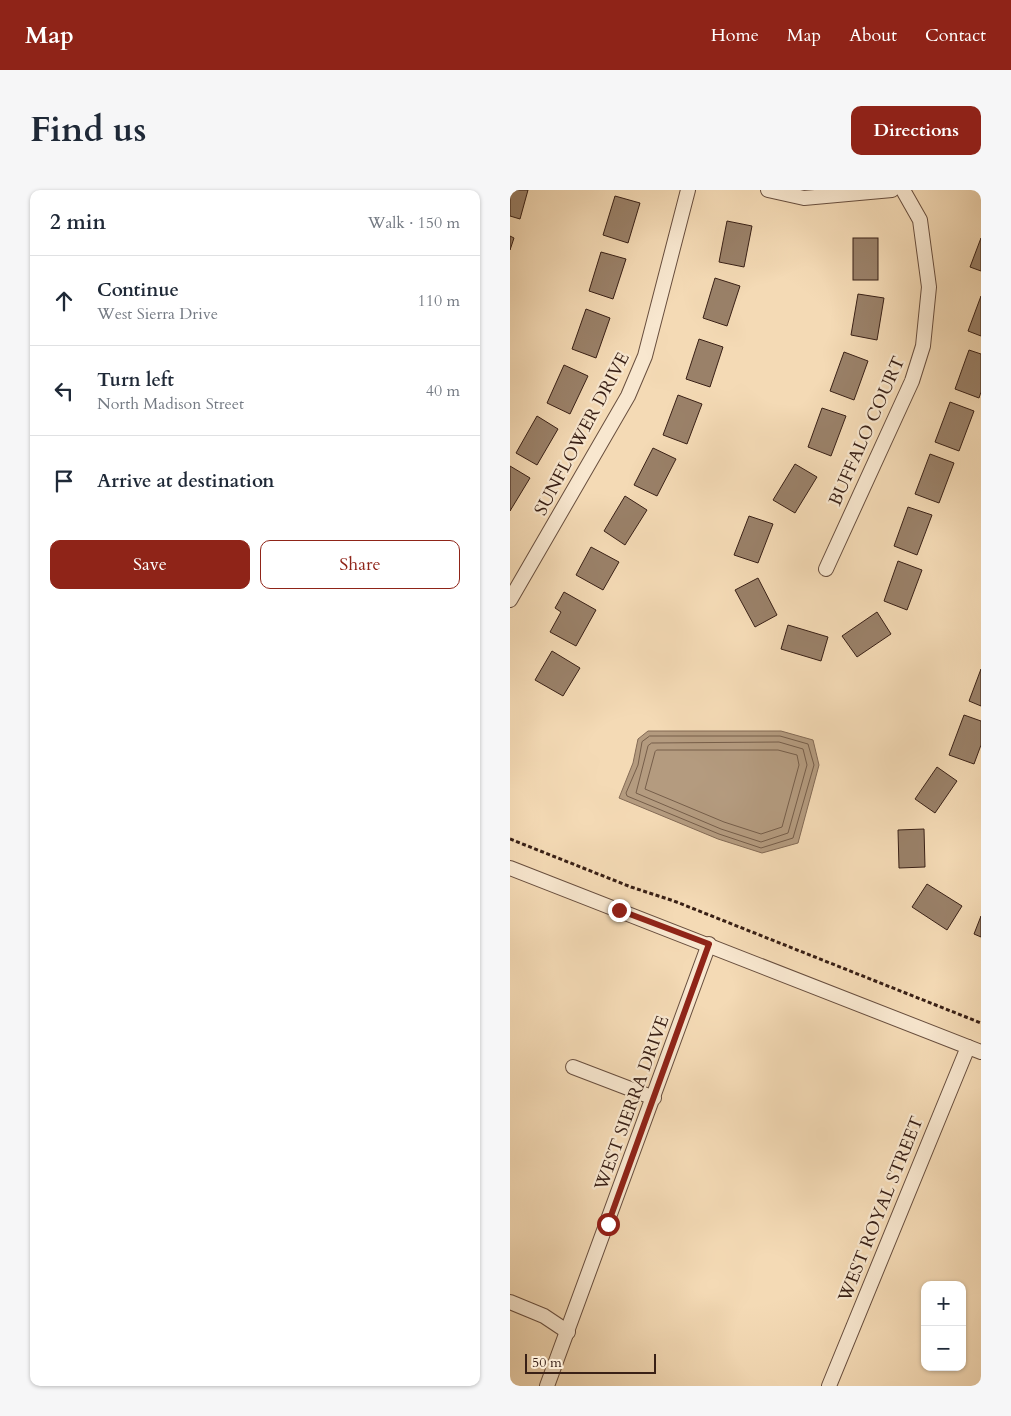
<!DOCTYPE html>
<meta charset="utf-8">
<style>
:root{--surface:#fff;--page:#f6f6f7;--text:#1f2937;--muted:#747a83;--line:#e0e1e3;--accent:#8f2418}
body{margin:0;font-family:Cardo,serif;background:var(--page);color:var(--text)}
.controls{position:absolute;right:15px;bottom:15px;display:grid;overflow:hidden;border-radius:10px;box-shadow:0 1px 4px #0004}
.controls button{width:45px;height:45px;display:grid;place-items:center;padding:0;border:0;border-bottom:1px solid var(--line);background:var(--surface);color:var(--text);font:25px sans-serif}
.scale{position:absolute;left:15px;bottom:12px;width:131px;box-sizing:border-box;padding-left:5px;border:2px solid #392016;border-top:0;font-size:14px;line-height:18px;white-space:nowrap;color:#392016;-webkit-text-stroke:4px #f8e7cf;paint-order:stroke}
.stop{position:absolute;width:15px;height:15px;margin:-11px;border:4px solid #8f2418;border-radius:50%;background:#fff}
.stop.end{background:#8f2418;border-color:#fff;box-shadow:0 1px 5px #0008}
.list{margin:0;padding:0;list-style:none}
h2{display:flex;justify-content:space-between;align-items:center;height:65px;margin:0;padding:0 20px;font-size:21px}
h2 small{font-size:16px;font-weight:400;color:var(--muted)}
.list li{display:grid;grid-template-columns:32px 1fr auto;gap:15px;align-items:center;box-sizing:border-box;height:90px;padding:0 20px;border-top:1px solid var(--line)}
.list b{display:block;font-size:19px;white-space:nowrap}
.list p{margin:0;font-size:16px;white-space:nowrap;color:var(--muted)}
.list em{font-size:16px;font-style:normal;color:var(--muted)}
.actions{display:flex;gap:10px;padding:15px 20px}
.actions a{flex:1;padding:11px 0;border:1px solid var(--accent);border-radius:10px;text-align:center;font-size:18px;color:var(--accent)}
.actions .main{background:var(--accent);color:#fff}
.icon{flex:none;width:28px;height:28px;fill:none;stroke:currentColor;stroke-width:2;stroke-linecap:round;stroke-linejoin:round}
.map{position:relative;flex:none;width:471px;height:1196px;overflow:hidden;border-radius:10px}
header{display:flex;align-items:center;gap:30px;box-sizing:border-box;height:70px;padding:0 25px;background:var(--accent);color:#fff}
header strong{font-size:24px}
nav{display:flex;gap:28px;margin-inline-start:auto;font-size:18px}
.intro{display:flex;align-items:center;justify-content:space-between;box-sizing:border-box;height:120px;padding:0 30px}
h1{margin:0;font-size:35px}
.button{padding:12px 22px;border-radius:10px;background:var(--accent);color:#fff;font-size:18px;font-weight:700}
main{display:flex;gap:30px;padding:0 30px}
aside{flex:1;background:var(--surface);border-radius:10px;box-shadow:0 1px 4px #0004}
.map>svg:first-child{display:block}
.water{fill:#b49b7f;stroke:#836a55}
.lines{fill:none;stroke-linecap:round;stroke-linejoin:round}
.shore{stroke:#765e4a;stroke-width:1}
.building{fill:#9a8169;stroke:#392016}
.minor-casing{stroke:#684e3e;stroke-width:16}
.path{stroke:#392016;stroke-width:3;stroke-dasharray:4 2.5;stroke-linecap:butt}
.minor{stroke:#f8e7cf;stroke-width:14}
.route{stroke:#8f2418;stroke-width:6}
.labels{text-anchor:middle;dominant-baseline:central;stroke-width:4.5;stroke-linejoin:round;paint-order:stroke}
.street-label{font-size:18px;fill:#392016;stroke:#f8e7cf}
</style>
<header>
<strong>Map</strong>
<nav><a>Home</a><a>Map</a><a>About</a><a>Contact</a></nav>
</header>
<div class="intro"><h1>Find us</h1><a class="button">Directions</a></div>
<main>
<aside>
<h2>2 min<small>Walk · 150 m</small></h2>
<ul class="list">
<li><svg class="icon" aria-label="ahead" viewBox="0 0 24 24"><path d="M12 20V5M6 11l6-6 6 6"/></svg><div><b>Continue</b><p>West Sierra Drive</p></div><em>110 m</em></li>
<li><svg class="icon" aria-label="left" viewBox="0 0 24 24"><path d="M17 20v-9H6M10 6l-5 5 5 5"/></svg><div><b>Turn left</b><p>North Madison Street</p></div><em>40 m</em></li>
<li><svg class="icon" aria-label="arrive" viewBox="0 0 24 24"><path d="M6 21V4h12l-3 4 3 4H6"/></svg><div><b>Arrive at destination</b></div></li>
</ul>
<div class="actions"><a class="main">Save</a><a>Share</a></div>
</aside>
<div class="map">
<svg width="471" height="1196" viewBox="0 0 471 1196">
<rect width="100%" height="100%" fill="#f4dab5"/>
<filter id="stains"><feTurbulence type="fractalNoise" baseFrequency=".004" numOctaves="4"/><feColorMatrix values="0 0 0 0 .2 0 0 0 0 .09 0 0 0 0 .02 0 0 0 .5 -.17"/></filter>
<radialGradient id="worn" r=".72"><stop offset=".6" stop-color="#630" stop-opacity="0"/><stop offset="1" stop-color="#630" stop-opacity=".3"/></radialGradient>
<polygon class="water" points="138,541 271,541 303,550 309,575 288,653 252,663 208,649 109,608 123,573 128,549"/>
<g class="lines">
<g class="shore">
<polygon points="140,546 270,546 298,554 304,575 283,648 251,658 209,644 117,606 116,603 128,575 132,552"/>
<polygon points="142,553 269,552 293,559 297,575 278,643 251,652 211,639 126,603 138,556"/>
<polygon points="147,560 268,560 287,565 289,575 272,637 251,644 214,632 135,599 145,562"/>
</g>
</g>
<g class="building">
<polygon points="0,0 18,0 10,29 0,26"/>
<polygon points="105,6 130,13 118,53 93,45"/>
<polygon points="217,31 242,36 234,77 209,72"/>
<polygon points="0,46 4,48 0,60"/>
<rect x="343" y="48" width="25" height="42"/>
<polygon points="471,48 471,81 460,77"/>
<polygon points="91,62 116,69 103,109 79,101"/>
<polygon points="205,88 230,96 217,136 193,128"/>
<polygon points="348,104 374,108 367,150 341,145"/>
<polygon points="471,106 471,146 458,141"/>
<polygon points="76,119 100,128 86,168 62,159"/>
<polygon points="189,149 213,157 200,197 176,189"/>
<polygon points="459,160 471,164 471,202 469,208 445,199"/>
<polygon points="334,162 358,171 344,210 320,201"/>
<polygon points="54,175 78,186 60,224 37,213"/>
<polygon points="168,205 192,214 177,254 153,245"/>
<polygon points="440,212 464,221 449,261 425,252"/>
<polygon points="312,218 336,226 321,266 298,257"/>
<polygon points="27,226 48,239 27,275 6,263"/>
<polygon points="143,258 166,269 147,306 124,295"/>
<polygon points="420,264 444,273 429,313 405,304"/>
<polygon points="285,274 307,287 285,323 263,310"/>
<polygon points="0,276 20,288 0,321"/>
<polygon points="115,306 137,320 115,355 94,341"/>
<polygon points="398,317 422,325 407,365 384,356"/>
<polygon points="239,326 263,334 248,373 224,365"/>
<polygon points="81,357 109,372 93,400 66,385"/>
<polygon points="388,371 412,380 397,420 374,411"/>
<polygon points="248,388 267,425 245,437 225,400"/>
<polygon points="54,402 86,420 66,456 40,442 51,422 45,418"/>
<polygon points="367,422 381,444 347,467 332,446"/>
<polygon points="278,435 318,447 311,471 271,459"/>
<polygon points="42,461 70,478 53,506 25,490"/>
<polygon points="471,479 471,516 459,511"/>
<polygon points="454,525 471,531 471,555 464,574 439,565"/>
<polygon points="427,577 447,591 425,623 405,609"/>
<polygon points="414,639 415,677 389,678 388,640"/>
<polygon points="417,694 452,716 437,740 402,717"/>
<polygon points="471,726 471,747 464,744"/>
</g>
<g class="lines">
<defs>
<g id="minor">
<polyline points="258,0 294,8 382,0"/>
<polyline points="316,379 402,191 413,156 419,97 410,30 393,0"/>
<polyline points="0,410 118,206 135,166 178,0"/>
<polyline points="0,678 471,862"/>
<polyline points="63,877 144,908"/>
<polyline points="0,1112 34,1126 58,1142"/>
<polyline points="37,1196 199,754"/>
<polyline points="319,1196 458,857"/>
</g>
</defs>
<use href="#minor" class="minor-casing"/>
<polyline class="path" points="0,649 121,697 164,711 471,833"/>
<use href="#minor" class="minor"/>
</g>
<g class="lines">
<polyline class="route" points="98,1034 199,754 109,720"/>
</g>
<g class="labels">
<g class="street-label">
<text transform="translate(357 241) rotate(-66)">BUFFALO COURT</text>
<text transform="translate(72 244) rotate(-62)">SUNFLOWER DRIVE</text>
<text transform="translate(122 913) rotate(-70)">WEST SIERRA DRIVE</text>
<text transform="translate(371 1019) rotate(-68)">WEST ROYAL STREET</text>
</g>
</g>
<rect width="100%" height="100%" filter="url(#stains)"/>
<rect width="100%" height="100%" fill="url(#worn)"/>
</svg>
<div class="controls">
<button>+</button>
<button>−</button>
</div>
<div class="scale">50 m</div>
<div class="stop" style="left:98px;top:1034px"></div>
<div class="stop end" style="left:109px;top:720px"></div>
</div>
</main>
